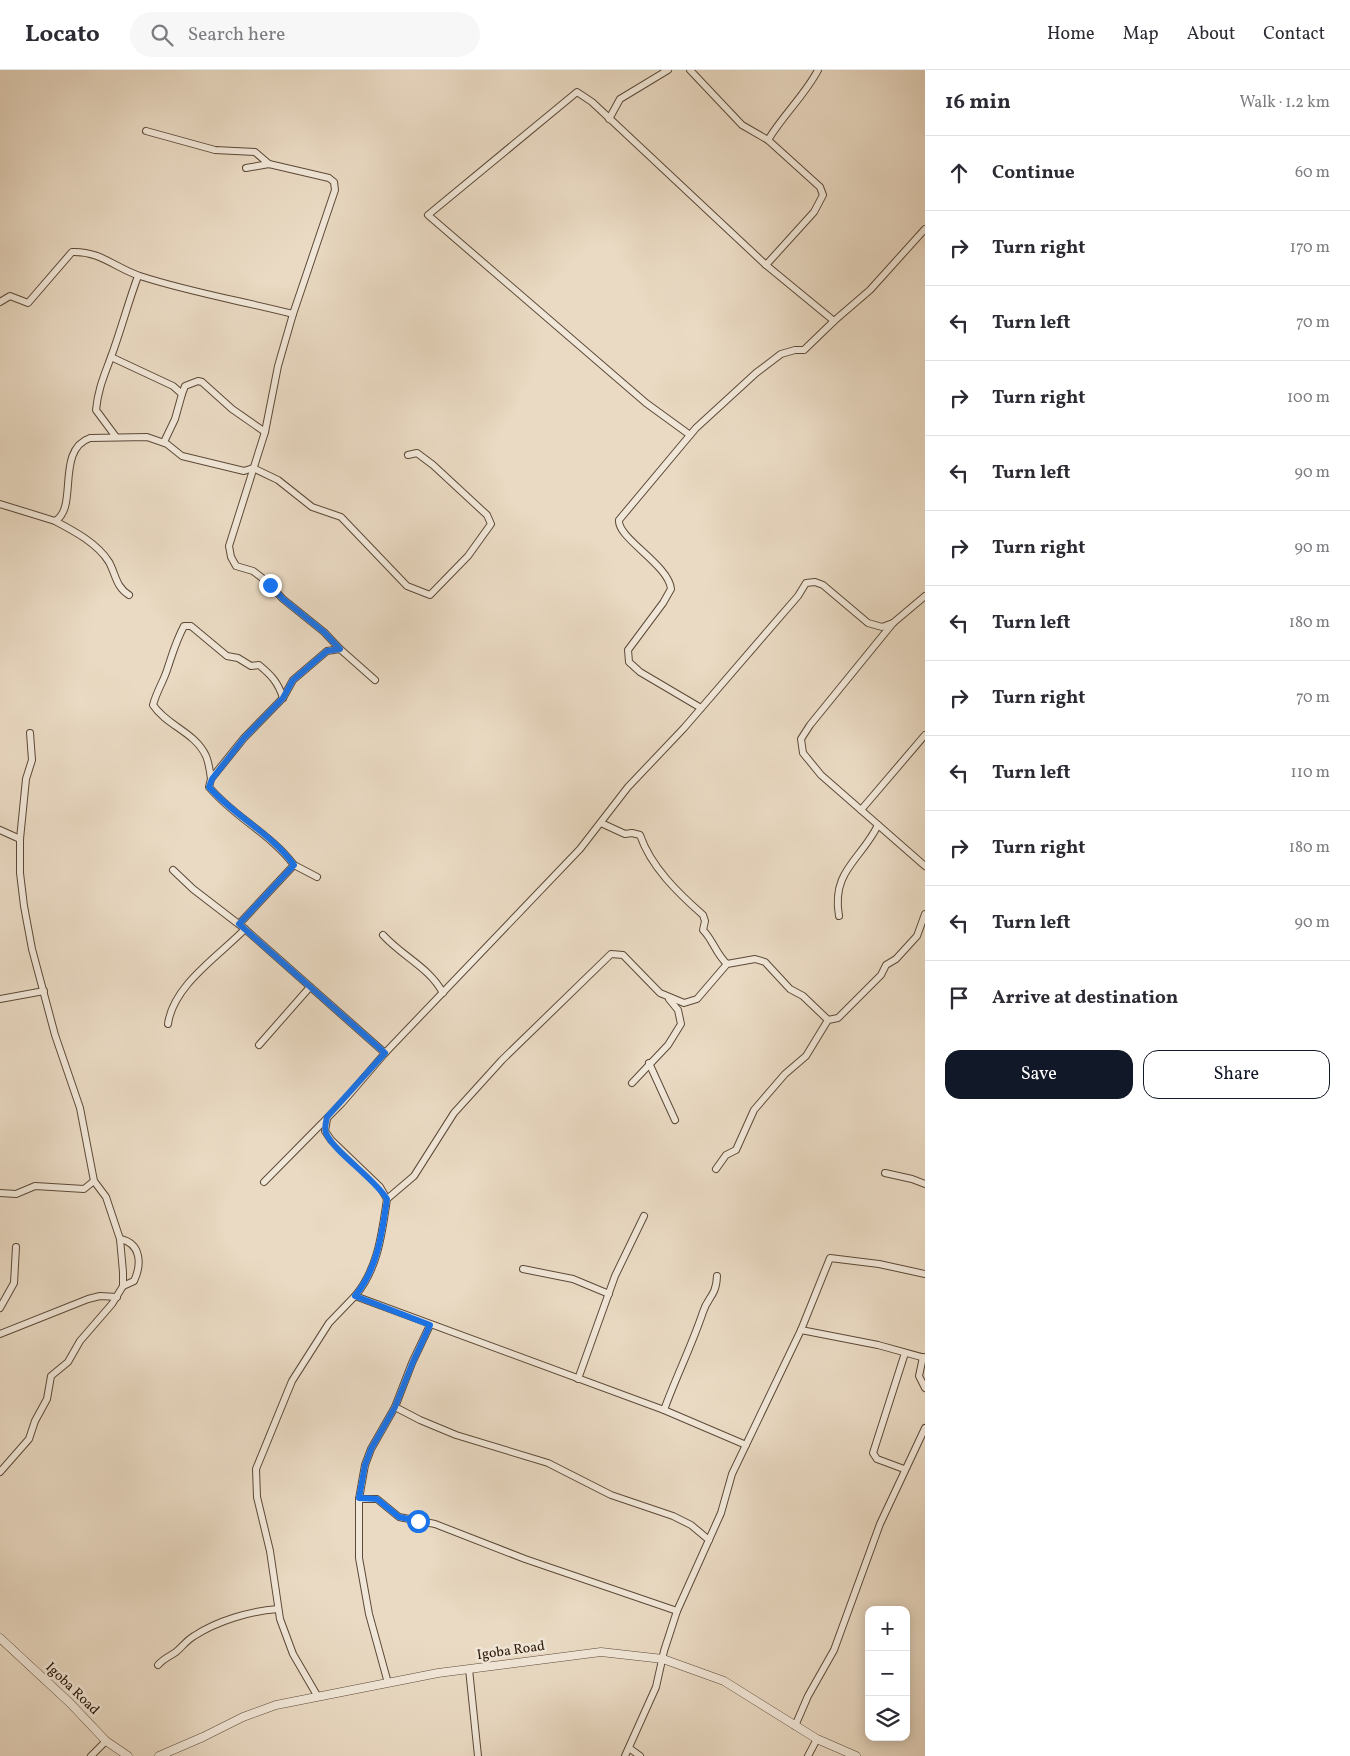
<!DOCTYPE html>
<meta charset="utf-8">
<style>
:root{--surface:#fff;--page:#f7f7f7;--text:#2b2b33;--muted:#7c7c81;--line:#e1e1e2;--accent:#111827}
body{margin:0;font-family:Vollkorn,serif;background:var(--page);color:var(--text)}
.controls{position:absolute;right:15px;bottom:15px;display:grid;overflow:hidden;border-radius:10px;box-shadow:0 2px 12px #0003}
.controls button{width:45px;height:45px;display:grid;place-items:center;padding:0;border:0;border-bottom:1px solid var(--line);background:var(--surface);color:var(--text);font:25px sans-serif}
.stop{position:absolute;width:15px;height:15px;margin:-11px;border:4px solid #1a73e8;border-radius:50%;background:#fff}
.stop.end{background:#1a73e8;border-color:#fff;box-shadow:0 1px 5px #0008}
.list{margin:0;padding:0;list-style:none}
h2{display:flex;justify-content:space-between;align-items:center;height:65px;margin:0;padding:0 20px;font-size:21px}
h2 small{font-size:16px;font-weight:400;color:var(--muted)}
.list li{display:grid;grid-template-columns:32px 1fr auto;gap:15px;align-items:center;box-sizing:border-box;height:75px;padding:0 20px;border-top:1px solid var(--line)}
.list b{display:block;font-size:19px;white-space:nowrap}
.list em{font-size:16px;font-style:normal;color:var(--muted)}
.actions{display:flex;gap:10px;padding:15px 20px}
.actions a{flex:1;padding:11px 0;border:1px solid var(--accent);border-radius:15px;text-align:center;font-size:18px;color:var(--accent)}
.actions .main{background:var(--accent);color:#fff}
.icon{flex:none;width:28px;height:28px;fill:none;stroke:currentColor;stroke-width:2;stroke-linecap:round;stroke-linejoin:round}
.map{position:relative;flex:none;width:925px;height:1686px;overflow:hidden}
header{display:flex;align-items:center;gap:30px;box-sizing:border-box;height:70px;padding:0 25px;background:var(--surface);border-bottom:1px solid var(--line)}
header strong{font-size:24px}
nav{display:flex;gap:28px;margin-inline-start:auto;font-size:18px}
.search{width:350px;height:45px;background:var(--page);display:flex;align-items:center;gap:12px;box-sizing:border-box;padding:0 18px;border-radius:28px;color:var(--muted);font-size:19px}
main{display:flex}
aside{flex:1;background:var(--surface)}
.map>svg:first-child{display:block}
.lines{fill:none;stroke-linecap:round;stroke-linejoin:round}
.minor-casing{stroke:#5c4938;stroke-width:8}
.tertiary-casing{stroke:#5c4938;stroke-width:9}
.minor{stroke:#f1e7d8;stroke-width:6}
.tertiary{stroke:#f1e7d8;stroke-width:8}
.route{stroke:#1a73e8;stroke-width:6}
.labels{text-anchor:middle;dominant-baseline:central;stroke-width:5;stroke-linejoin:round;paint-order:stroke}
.street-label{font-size:14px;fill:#2c190a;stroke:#f1e7d8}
</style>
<header>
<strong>Locato</strong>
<div class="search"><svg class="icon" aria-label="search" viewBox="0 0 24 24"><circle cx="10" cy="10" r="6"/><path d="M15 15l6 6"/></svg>Search here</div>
<nav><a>Home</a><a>Map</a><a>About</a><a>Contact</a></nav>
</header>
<main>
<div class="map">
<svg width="925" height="1686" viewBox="0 0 925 1686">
<rect width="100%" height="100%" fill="#eadac3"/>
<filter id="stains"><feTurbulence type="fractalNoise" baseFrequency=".004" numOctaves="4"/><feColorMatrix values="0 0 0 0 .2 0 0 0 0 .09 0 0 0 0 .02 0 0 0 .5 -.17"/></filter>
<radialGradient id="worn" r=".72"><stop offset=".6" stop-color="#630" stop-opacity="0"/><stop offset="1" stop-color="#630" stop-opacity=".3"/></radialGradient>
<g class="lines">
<defs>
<g id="minor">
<polyline points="690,0 742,55 768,70 820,117 823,125 814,142 766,195"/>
<polyline points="609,49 620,29 668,0"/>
<polyline points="146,61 215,80 255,82 269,94"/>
<path d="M768,70C783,45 805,25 818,0"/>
<polyline points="246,98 269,94 329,108 334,112 335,120 293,244 278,296 265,362 229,476 231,487 236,496 253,501 266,511 283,529 324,562 340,579"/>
<path d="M0,232L10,226L28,233L72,182C101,181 115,198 140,206C189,222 242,231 293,244"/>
<polyline points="111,287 173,316 182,324 185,316 198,311 202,312 232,339 265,362"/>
<polyline points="690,365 646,333 428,145 577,22 592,32 766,195 834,251"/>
<path d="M116,367L96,340C98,319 104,306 111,287C121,260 128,233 138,206"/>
<polyline points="164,372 175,349 182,324"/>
<path d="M0,434L55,451C79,438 55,380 90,368L147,367L167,374L182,386L244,401L253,398L278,410L312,437L341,447L407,516L430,525L468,486L491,454L487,445L433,395L417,383L408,385"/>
<path d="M55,451C74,461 97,473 109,492C116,505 116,517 129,525"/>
<polyline points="925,526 893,553 810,655 801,669 803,683 821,705 925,796"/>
<path d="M701,638L640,602L629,592L628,580L663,533L671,519C669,495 617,468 619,450L696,358L756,303L781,284L795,280H804L834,251L870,220L925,159"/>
<path d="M211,709C210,702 209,693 206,686C195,662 167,656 153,635C157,620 164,611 168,597C173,582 176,571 184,556H191L227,586L238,588L251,596L259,595C271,605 278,612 283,628"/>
<polyline points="861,740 925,665"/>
<path d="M601,753L625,764L632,763L640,765C651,797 678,823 703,845L705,851L703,860C713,870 716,884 727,894"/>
<polyline points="0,760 20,769"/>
<polyline points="294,795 317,807"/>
<polyline points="173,800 193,819 245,859 385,983"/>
<path d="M839,846C831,801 861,790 878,755"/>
<path d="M239,854L294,795C271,764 234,747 209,717L211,709L244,668L283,628L293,610L327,581L340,579L375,610"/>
<path d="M383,865C403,887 429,897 443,923"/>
<polyline points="0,929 44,921"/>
<path d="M168,954C173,915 220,885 245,859"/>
<polyline points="259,975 310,917"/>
<polyline points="649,993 675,1050"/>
<polyline points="632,1013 668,975 681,954 678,940 669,929"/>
<path d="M327,1049L325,1061L331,1070L380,1117L387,1129C382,1163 378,1199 355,1226L664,1340L746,1375"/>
<polyline points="716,1099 726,1085 736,1080 754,1040 785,1004 806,986 828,950 838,948 881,905 886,895 896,889 917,866 925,844"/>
<polyline points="885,1103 912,1109 925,1114"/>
<polyline points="264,1112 342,1033 385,983 580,779 628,717 684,658 798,526 806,513 815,512 823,515 868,553 882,557 893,553"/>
<polyline points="0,1123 16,1124 35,1116 84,1119 94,1111"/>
<polyline points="387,1129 414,1106 454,1043 502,990 611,884 623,885 660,923 684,933 697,929 727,894 755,889 765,892 790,919 803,926 828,950"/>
<path d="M120,1169C141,1173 142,1194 134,1211L123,1216"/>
<polyline points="523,1199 573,1209 609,1224"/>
<polyline points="0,1238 14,1213 16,1177"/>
<polyline points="801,1260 878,1275 925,1288"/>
<polyline points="0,1264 88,1229 100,1226 117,1227"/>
<polyline points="923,1287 919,1306 925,1318"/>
<polyline points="578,1309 615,1206 644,1146"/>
<polyline points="395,1337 420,1350 456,1365 548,1393 611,1425 673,1446 691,1455 709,1470"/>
<path d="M664,1340C676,1307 692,1275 703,1242C708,1226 716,1227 717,1206"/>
<polyline points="904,1399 877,1389 873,1383 905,1283"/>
<polyline points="0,1402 29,1369 35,1351 47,1329 51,1306 68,1292 80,1271 112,1234 123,1216 123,1202 120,1169 106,1127 94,1111 80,1038 55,965 32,879 24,836 20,803 20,769 26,709 32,690 30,663"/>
<polyline points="359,1429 377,1429 399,1447 435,1454 525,1489 677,1541"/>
<path d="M158,1595C164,1588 169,1587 176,1582C182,1577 187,1570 194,1566C217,1551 250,1541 278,1539"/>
<polyline points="469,1599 478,1686"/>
<polyline points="388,1613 369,1544 359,1488 359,1429 365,1395 371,1379 395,1337 412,1293 430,1255"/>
<polyline points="318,1627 293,1584 280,1549 270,1481 257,1427 256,1399 292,1311 329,1253 355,1226"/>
<polyline points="795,1656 808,1626 834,1580 880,1454 925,1358"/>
<polyline points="629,1678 640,1686"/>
<polyline points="91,1686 106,1671"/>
<polyline points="625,1686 656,1617 664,1581 677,1541 721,1443 732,1404 801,1260 830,1188 879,1194 925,1204"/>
<polyline points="808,1686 817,1669"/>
</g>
<g id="tertiary">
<polyline points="0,1568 70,1633 106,1671 128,1686"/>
<polyline points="159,1686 203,1667 243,1647 276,1635 438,1603 601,1582 663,1589 724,1611 817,1669 856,1686"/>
</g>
</defs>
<use href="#minor" class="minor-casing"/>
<use href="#tertiary" class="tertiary-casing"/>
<use href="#minor" class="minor"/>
<use href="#tertiary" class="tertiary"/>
</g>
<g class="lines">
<path class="route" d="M270,515L283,529L324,562L340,579L327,581L293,610L283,628L244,668L212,709L209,717C234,746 271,763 294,795L239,854L385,983L327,1047C326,1052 324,1058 326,1063C334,1082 373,1107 387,1129C382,1163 378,1198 355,1226L430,1255L412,1294L395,1337L371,1379L365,1395L359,1428L377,1429L399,1447L418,1451"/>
</g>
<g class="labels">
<g class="street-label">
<text transform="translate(511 1581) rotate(-8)">Igoba Road</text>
<text transform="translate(72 1619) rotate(44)">Igoba Road</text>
</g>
</g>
<rect width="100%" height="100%" filter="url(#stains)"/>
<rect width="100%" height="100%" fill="url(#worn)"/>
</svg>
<div class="controls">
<button>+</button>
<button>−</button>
<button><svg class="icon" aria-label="layers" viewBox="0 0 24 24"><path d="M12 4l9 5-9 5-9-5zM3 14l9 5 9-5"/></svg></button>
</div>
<div class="stop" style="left:418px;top:1451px"></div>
<div class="stop end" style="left:270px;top:515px"></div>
</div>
<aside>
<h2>16 min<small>Walk · 1.2 km</small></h2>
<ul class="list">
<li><svg class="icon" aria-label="ahead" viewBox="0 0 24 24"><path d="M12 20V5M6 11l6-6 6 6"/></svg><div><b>Continue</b></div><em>60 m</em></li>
<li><svg class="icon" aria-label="right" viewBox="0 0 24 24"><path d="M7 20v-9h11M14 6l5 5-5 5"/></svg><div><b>Turn right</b></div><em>170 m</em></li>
<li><svg class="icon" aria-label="left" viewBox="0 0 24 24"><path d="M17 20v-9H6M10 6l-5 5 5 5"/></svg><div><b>Turn left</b></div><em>70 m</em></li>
<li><svg class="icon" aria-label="right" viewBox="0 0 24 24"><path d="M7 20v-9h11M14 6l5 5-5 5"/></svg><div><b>Turn right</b></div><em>100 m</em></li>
<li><svg class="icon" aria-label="left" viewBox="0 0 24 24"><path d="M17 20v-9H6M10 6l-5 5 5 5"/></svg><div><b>Turn left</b></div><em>90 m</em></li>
<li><svg class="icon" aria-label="right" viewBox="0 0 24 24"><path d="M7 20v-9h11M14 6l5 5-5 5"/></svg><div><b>Turn right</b></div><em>90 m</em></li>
<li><svg class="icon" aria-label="left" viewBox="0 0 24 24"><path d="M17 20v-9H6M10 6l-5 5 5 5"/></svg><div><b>Turn left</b></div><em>180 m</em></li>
<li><svg class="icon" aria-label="right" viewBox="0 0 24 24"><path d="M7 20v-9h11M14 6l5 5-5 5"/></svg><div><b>Turn right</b></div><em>70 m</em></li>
<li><svg class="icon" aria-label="left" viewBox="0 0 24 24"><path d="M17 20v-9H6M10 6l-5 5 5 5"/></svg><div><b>Turn left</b></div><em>110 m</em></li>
<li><svg class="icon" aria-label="right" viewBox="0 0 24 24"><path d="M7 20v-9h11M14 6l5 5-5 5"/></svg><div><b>Turn right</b></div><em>180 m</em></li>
<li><svg class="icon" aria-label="left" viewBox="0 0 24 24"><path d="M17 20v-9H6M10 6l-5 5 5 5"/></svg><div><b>Turn left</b></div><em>90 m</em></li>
<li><svg class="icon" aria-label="arrive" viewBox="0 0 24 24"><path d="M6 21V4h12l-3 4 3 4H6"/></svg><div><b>Arrive at destination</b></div></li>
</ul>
<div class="actions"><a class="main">Save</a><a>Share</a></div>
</aside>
</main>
